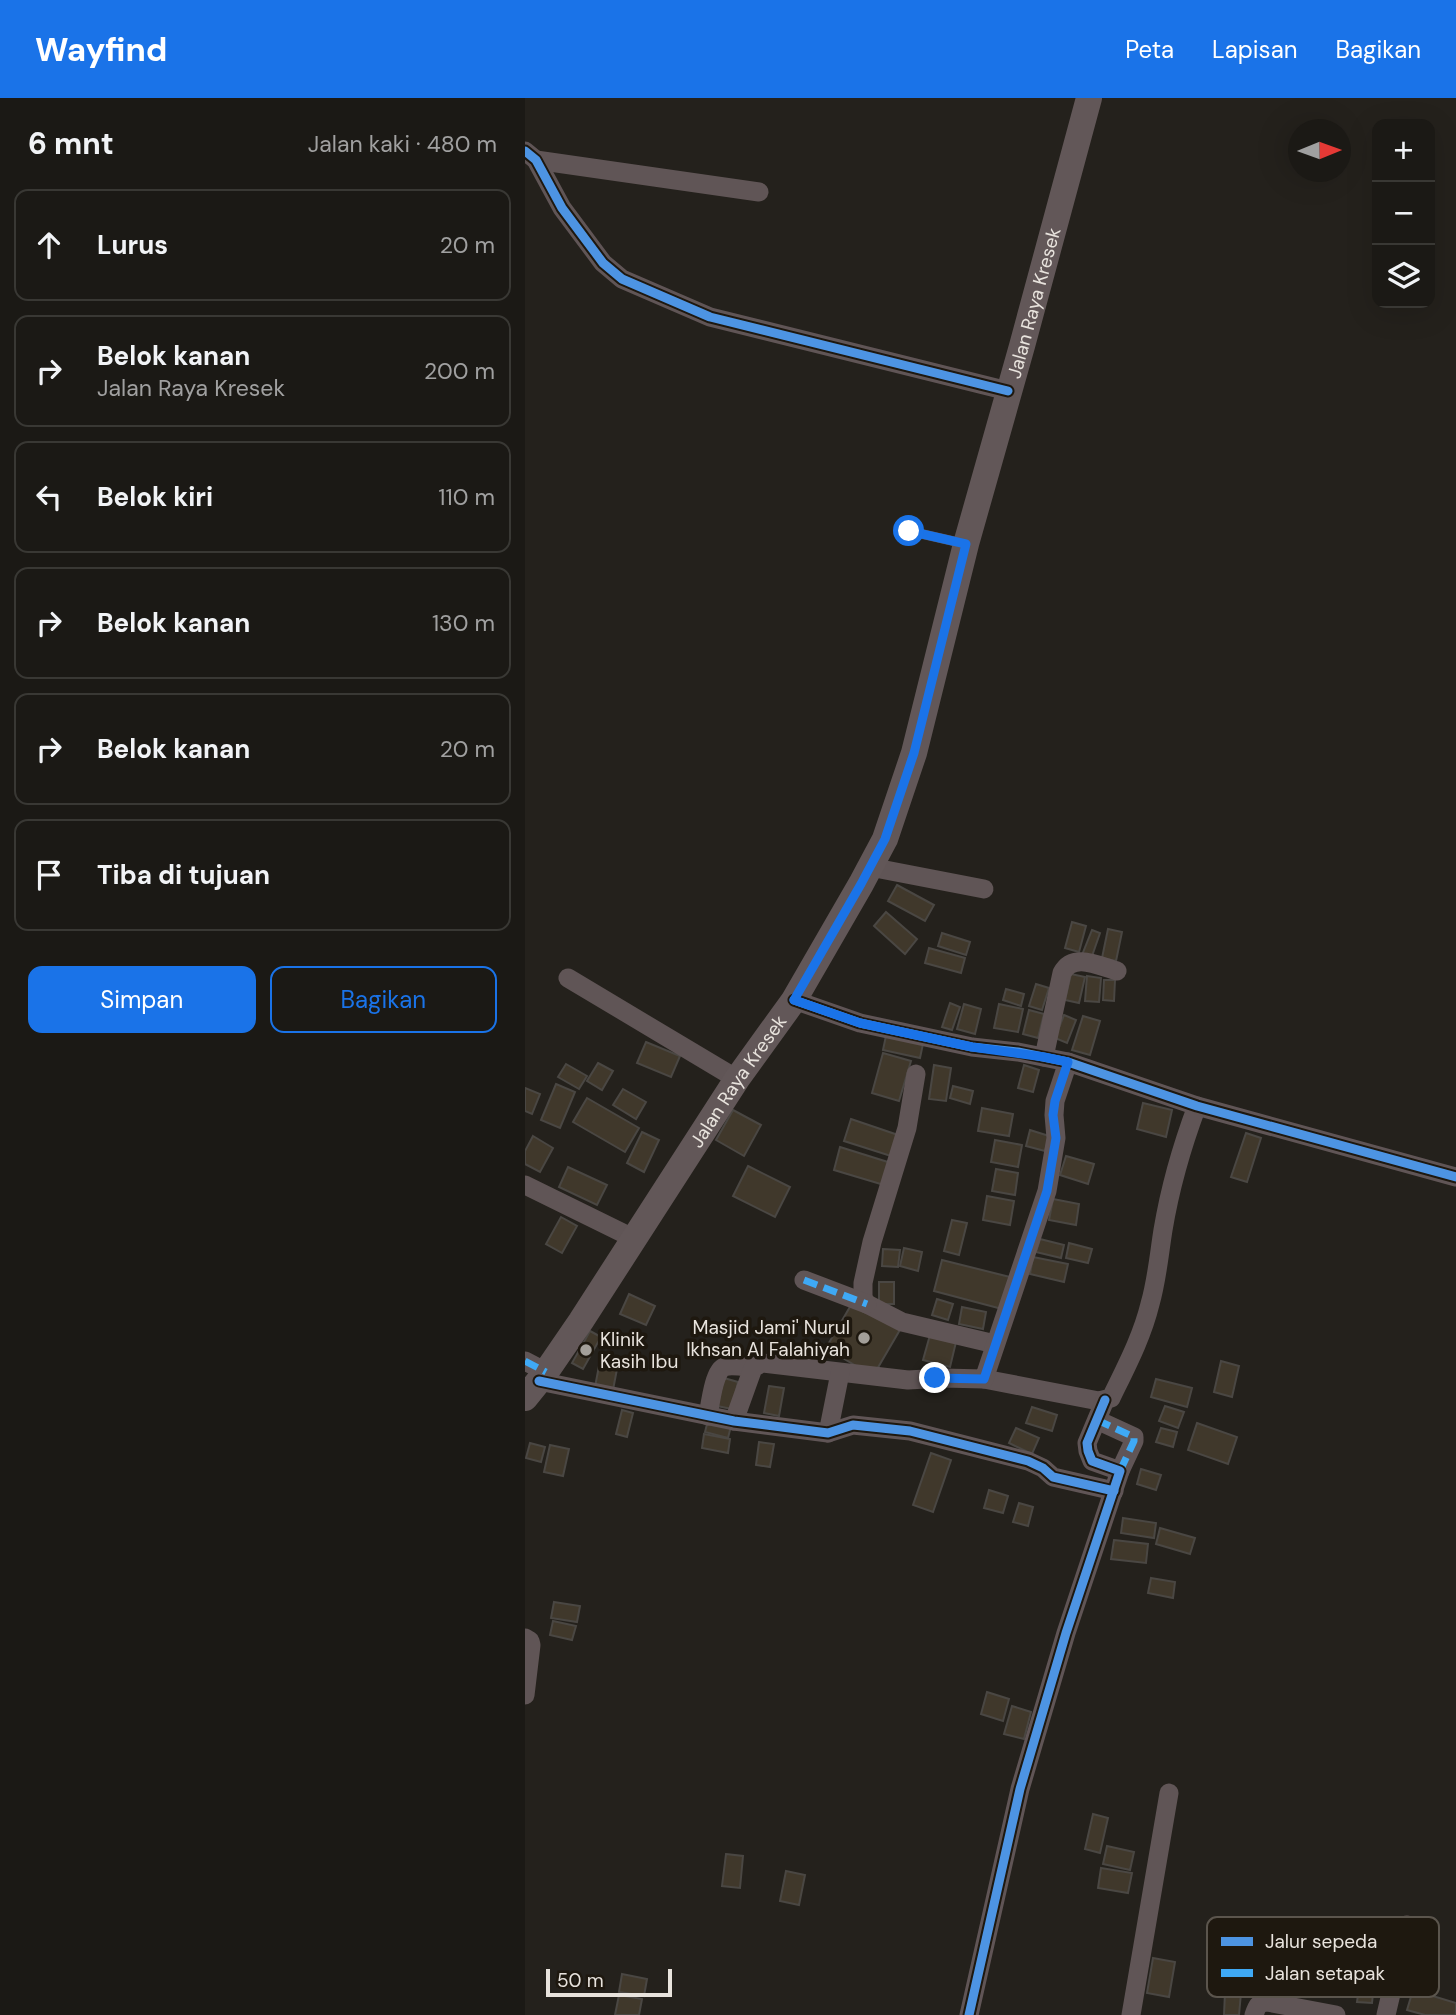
<!DOCTYPE html>
<html lang="id">
<meta charset="utf-8">
<style>
:root{--surface:#1b1915;--page:#282622;--text:#f1f3f6;--muted:#a0a0a0;--line:#393834;--accent:#1a73e8}
body{margin:0;font-family:"DM Sans",sans-serif;background:var(--page);color:var(--text)}
.controls{position:absolute;right:21px;top:21px;display:grid;overflow:hidden;border-radius:14px;box-shadow:0 7px 28px #0002}
.controls button{width:63px;height:63px;display:grid;place-items:center;padding:0;border:0;border-bottom:2px solid var(--line);background:var(--surface);color:var(--text);font:35px sans-serif}
.compass{position:absolute;left:763px;top:21px;width:63px;height:63px;border-radius:50%;background:var(--surface);box-shadow:0 7px 28px #0002;rotate:89deg}
.scale{position:absolute;left:21px;bottom:18px;width:126px;box-sizing:border-box;padding-left:7px;border:4px solid #e8e3dd;border-top:0;font-size:19px;line-height:24px;white-space:nowrap;color:#e8e3dd;-webkit-text-stroke:5px #1e180f;paint-order:stroke}
.stop{position:absolute;width:21px;height:21px;margin:-16px;border:5px solid #1a73e8;border-radius:50%;background:#fff}
.stop.end{background:#1a73e8;border-color:#fff;box-shadow:0 2px 7px #0008}
.list{margin:0;padding:0;list-style:none}
h2{display:flex;justify-content:space-between;align-items:center;height:91px;margin:0;padding:0 28px;font-size:30px}
h2 small{font-size:23px;font-weight:400;color:var(--muted)}
.list li{display:grid;grid-template-columns:46px 1fr auto;gap:21px;align-items:center;box-sizing:border-box;height:112px;margin:0 14px 14px;padding:0 14px;border:2px solid var(--line);border-radius:14px}
.list b{display:block;font-size:26px;white-space:nowrap}
.list p{margin:0;font-size:23px;white-space:nowrap;color:var(--muted)}
.list em{font-size:23px;font-style:normal;color:var(--muted)}
.actions{display:flex;gap:14px;padding:21px 28px}
.actions a{flex:1;padding:16px 0;border:2px solid var(--accent);border-radius:14px;text-align:center;font-size:24px;color:var(--accent)}
.actions .main{background:var(--accent);color:#fff}
.icon{flex:none;width:38px;height:38px;fill:none;stroke:currentColor;stroke-width:2;stroke-linecap:round;stroke-linejoin:round}
.map{position:relative;flex:none;width:931px;height:1917px;overflow:hidden}
header{display:flex;align-items:center;gap:42px;box-sizing:border-box;height:98px;padding:0 35px;background:var(--accent);color:#fff}
header strong{font-size:33px}
nav{display:flex;gap:38px;margin-inline-start:auto;font-size:24px}
main{display:flex}
aside{flex:1;background:var(--surface)}
.map>svg:first-child{display:block}
.building{fill:#40382b;stroke:#4a4743;stroke-width:2}
.lines{fill:none;stroke-linecap:round;stroke-linejoin:round}
.lane{stroke:#605556;stroke-width:10}
.street{stroke:#605556;stroke-width:19}
.secondary{stroke:#625758;stroke-width:26}
.quiet{stroke:#3fa9f5;stroke-width:7;stroke-dasharray:14 7;stroke-linecap:butt}
.cycleway-casing{stroke:#1e180f;stroke-width:13}
.cycleway{stroke:#4d94e3;stroke-width:9}
.route{stroke:#1a73e8;stroke-width:9}
.poi-dot{fill:#a39f99;stroke:#1e180f;stroke-width:2.5}
.labels{text-anchor:middle;dominant-baseline:central;stroke-width:7;stroke-linejoin:round;paint-order:stroke}
.street-label{font-size:19px;fill:#e8e3dd;stroke:#1e180f}
.poi-label{font-size:19px;fill:#e8e3dd;stroke:#1e180f;text-anchor:end}
.key{fill:#1e180f;stroke:#5b554d;stroke-width:2}
.key-label{font-size:19px;fill:#e8e3dd}
</style>
<header>
<strong>Wayfind</strong>
<nav><a>Peta</a><a>Lapisan</a><a>Bagikan</a></nav>
</header>
<main>
<aside>
<h2>6 mnt<small>Jalan kaki · 480 m</small></h2>
<ul class="list">
<li><svg class="icon" aria-label="ahead" viewBox="0 0 24 24"><path d="M12 20V5M6 11l6-6 6 6"/></svg><div><b>Lurus</b></div><em>20 m</em></li>
<li><svg class="icon" aria-label="right" viewBox="0 0 24 24"><path d="M7 20v-9h11M14 6l5 5-5 5"/></svg><div><b>Belok kanan</b><p>Jalan Raya Kresek</p></div><em>200 m</em></li>
<li><svg class="icon" aria-label="left" viewBox="0 0 24 24"><path d="M17 20v-9H6M10 6l-5 5 5 5"/></svg><div><b>Belok kiri</b></div><em>110 m</em></li>
<li><svg class="icon" aria-label="right" viewBox="0 0 24 24"><path d="M7 20v-9h11M14 6l5 5-5 5"/></svg><div><b>Belok kanan</b></div><em>130 m</em></li>
<li><svg class="icon" aria-label="right" viewBox="0 0 24 24"><path d="M7 20v-9h11M14 6l5 5-5 5"/></svg><div><b>Belok kanan</b></div><em>20 m</em></li>
<li><svg class="icon" aria-label="arrive" viewBox="0 0 24 24"><path d="M6 21V4h12l-3 4 3 4H6"/></svg><div><b>Tiba di tujuan</b></div></li>
</ul>
<div class="actions"><a class="main">Simpan</a><a>Bagikan</a></div>
</aside>
<div class="map">
<svg width="931" height="1917" viewBox="0 0 931 1917">
<rect width="100%" height="100%" fill="#24211c"/>
<g class="building">
<polygon points="372,787 409,807 400,823 363,803"/>
<polygon points="361,814 392,841 380,856 349,828"/>
<polygon points="547,824 561,828 554,854 540,850"/>
<polygon points="583,831 597,834 591,863 577,860"/>
<polygon points="567,832 575,835 566,861 557,857"/>
<polygon points="417,835 445,844 441,857 413,848"/>
<polygon points="404,850 440,860 436,875 400,865"/>
<polygon points="546,876 560,879 554,905 540,902"/>
<polygon points="562,878 576,880 574,904 560,903"/>
<polygon points="579,882 590,882 589,903 578,902"/>
<polygon points="511,886 524,890 517,912 504,908"/>
<polygon points="481,891 499,896 496,908 478,902"/>
<polygon points="425,905 435,909 427,932 417,929"/>
<polygon points="439,906 456,911 450,936 432,931"/>
<polygon points="474,906 498,911 493,934 469,930"/>
<polygon points="504,912 519,916 513,940 498,936"/>
<polygon points="539,917 551,922 542,945 530,940"/>
<polygon points="558,918 575,923 565,957 547,952"/>
<polygon points="362,933 399,941 395,960 358,952"/>
<polygon points="121,944 155,958 146,979 112,965"/>
<polygon points="358,955 386,963 374,1003 347,995"/>
<polygon points="73,965 88,973 77,992 62,983"/>
<polygon points="41,966 62,978 54,991 33,979"/>
<polygon points="409,967 426,970 421,1003 404,1001"/>
<polygon points="499,967 514,972 508,994 493,990"/>
<polygon points="31,986 50,994 35,1030 16,1022"/>
<polygon points="428,988 448,993 445,1006 425,1000"/>
<polygon points="0,990 15,996 7,1016 0,1013"/>
<polygon points="98,991 121,1004 111,1021 88,1007"/>
<polygon points="62,1000 114,1030 100,1054 48,1024"/>
<polygon points="618,1005 647,1012 641,1039 612,1031"/>
<polygon points="457,1010 488,1016 484,1038 453,1033"/>
<polygon points="208,1012 236,1027 219,1058 191,1042"/>
<polygon points="326,1021 373,1037 366,1058 319,1043"/>
<polygon points="505,1032 524,1038 520,1053 501,1048"/>
<polygon points="117,1034 134,1042 119,1074 102,1065"/>
<polygon points="721,1035 736,1040 722,1084 706,1079"/>
<polygon points="8,1038 28,1050 15,1074 0,1066 0,1053"/>
<polygon points="470,1042 497,1047 493,1069 466,1064"/>
<polygon points="315,1049 366,1065 359,1087 309,1072"/>
<polygon points="541,1058 569,1066 563,1086 535,1077"/>
<polygon points="223,1068 265,1089 250,1119 208,1098"/>
<polygon points="43,1069 82,1087 72,1107 34,1089"/>
<polygon points="471,1071 493,1075 490,1097 467,1093"/>
<polygon points="462,1098 489,1103 485,1127 458,1122"/>
<polygon points="528,1101 554,1106 551,1127 524,1122"/>
<polygon points="36,1119 52,1128 37,1155 21,1146"/>
<polygon points="427,1122 442,1125 434,1157 419,1153"/>
<polygon points="515,1141 539,1147 536,1160 511,1154"/>
<polygon points="544,1145 567,1151 563,1165 541,1160"/>
<polygon points="379,1150 397,1154 393,1173 375,1168"/>
<polygon points="358,1151 375,1152 373,1169 357,1168"/>
<polygon points="508,1159 543,1166 539,1184 505,1176"/>
<polygon points="417,1162 485,1179 477,1211 409,1193"/>
<rect x="354" y="1184" width="15" height="22"/>
<polygon points="104,1196 130,1208 121,1227 95,1216"/>
<polygon points="412,1201 428,1206 423,1222 407,1217"/>
<polygon points="329,1202 376,1230 348,1278 301,1250"/>
<polygon points="437,1209 461,1214 458,1231 434,1226"/>
<polygon points="65,1233 76,1239 58,1271 47,1265"/>
<polygon points="405,1237 431,1244 425,1269 398,1262"/>
<polygon points="696,1263 714,1268 707,1299 689,1294"/>
<polygon points="74,1268 92,1271 87,1297 69,1294"/>
<polygon points="199,1280 213,1284 207,1311 192,1308"/>
<polygon points="631,1281 667,1290 662,1309 626,1299"/>
<polygon points="244,1288 259,1290 254,1318 239,1315"/>
<polygon points="640,1308 659,1314 653,1330 634,1323"/>
<polygon points="507,1309 532,1317 527,1333 501,1325"/>
<polygon points="97,1312 108,1315 102,1339 91,1336"/>
<polygon points="183,1322 206,1328 203,1340 180,1334"/>
<polygon points="672,1325 712,1339 703,1366 663,1352"/>
<polygon points="491,1330 514,1340 507,1356 484,1345"/>
<polygon points="636,1330 652,1334 648,1349 631,1344"/>
<polygon points="179,1336 205,1341 203,1355 177,1350"/>
<polygon points="234,1344 249,1346 245,1369 231,1367"/>
<polygon points="5,1345 20,1349 16,1364 1,1360"/>
<polygon points="25,1347 44,1351 38,1378 19,1374"/>
<polygon points="406,1355 426,1362 408,1414 388,1407"/>
<polygon points="616,1371 636,1377 631,1392 612,1386"/>
<polygon points="464,1392 483,1398 478,1415 459,1410"/>
<polygon points="494,1405 508,1409 503,1428 488,1424"/>
<polygon points="598,1420 631,1425 629,1440 596,1435"/>
<polygon points="635,1430 670,1440 665,1456 631,1446"/>
<polygon points="589,1442 623,1446 621,1465 586,1461"/>
<polygon points="626,1480 650,1484 648,1500 623,1495"/>
<polygon points="29,1504 55,1508 52,1524 26,1520"/>
<polygon points="28,1523 51,1528 47,1542 25,1537"/>
<polygon points="462,1594 484,1601 478,1623 456,1616"/>
<polygon points="487,1608 506,1614 499,1641 479,1636"/>
<polygon points="568,1716 583,1720 575,1755 560,1751"/>
<polygon points="582,1748 609,1754 605,1772 578,1766"/>
<polygon points="201,1756 218,1758 215,1790 197,1788"/>
<polygon points="576,1770 607,1775 603,1795 573,1790"/>
<polygon points="261,1773 280,1777 274,1807 255,1803"/>
<polygon points="628,1860 650,1864 644,1899 622,1895"/>
<polygon points="836,1875 850,1877 847,1905 832,1904"/>
<polygon points="97,1876 122,1881 119,1898 94,1894"/>
<polygon points="888,1892 931,1905 931,1917 900,1917 882,1912"/>
<polygon points="700,1894 716,1895 714,1917 699,1917"/>
<polygon points="94,1897 117,1901 114,1917 90,1917"/>
</g>
<g class="lines">
<polyline class="lane" points="384,433 441,446"/>
<g class="street">
<polyline points="0,53 11,62 37,110 78,165 97,181 185,219 483,293"/>
<polyline points="11,62 234,94"/>
<polyline points="345,769 459,791"/>
<polyline points="43,880 212,981"/>
<polyline points="269,902 335,925 447,949 493,954 543,964 672,1008 931,1079"/>
<path d="M519,959L537,875C548,854 574,868 592,873"/>
<polyline points="391,976 382,1030 347,1144 338,1185 338,1200 342,1206 377,1224 470,1246"/>
<polyline points="0,1087 110,1141"/>
<polyline points="279,1182 342,1206"/>
<polyline points="0,1263 21,1274"/>
<path d="M459,1281L574,1303L586,1300C601,1269 617,1239 625,1206C632,1182 634,1157 638,1132C645,1090 657,1048 672,1008"/>
<polyline points="14,1283 209,1323 303,1335 328,1327 385,1333 503,1363 518,1370 528,1379 589,1393"/>
<path d="M183,1318C185,1308 189,1272 199,1269C206,1266 220,1269 228,1270"/>
<polyline points="572,1322 609,1339 609,1343 595,1373"/>
<polyline points="209,1323 228,1270 237,1265 383,1282 418,1280 459,1281 522,1093 531,1040 529,1017 530,1003 543,964"/>
<polyline points="303,1335 315,1275"/>
<polyline points="0,1540 5,1543 6,1547 0,1597"/>
<polyline points="444,1917 495,1691 541,1535 595,1373 567,1363 563,1353 562,1345 580,1302"/>
<polyline points="606,1917 644,1695"/>
<path d="M729,1917C732,1908 733,1905 742,1904L811,1917"/>
<polyline points="861,1917 882,1827"/>
</g>
<path class="secondary" id="s1" d="M0,1300L21,1274L56,1223L212,981L269,902L336,786L360,741L389,655L441,446L497,248L564,0"/>
<g class="quiet">
<polyline points="279,1182 342,1206"/>
<polyline points="0,1263 21,1274"/>
<polyline points="572,1322 609,1339 609,1343 595,1373"/>
</g>
<defs>
<g id="cycleway">
<polyline points="0,53 11,62 37,110 78,165 97,181 185,219 483,293"/>
<polyline points="269,902 335,925 447,949 493,954 543,964 672,1008 931,1079"/>
<polyline points="14,1283 209,1323 303,1335 328,1327 385,1333 503,1363 518,1370 528,1379 589,1393"/>
<polyline points="444,1917 495,1691 541,1535 595,1373 567,1363 563,1353 562,1345 580,1302"/>
</g>
</defs>
<use href="#cycleway" class="cycleway-casing"/>
<use href="#cycleway" class="cycleway"/>
</g>
<g class="lines">
<polyline class="route" points="384,433 441,446 389,655 360,741 336,786 269,902 335,925 447,949 519,959 543,964 530,1003 528,1017 531,1040 522,1093 459,1281 410,1280"/>
</g>
<g class="poi-dot">
<circle cx="339" cy="1240" r="7"/>
<circle cx="61" cy="1252" r="7"/>
</g>
<g class="labels">
<g class="street-label">
<text stroke="none"><textPath href="#s1" startOffset="1222">Jalan Raya Kresek</textPath></text>
<text stroke="none"><textPath href="#s1" startOffset="382">Jalan Raya Kresek</textPath></text>
</g>
<g class="poi-label">
<text x="325" y="1229">Masjid Jami' Nurul<tspan x="325" dy="22">Ikhsan Al Falahiyah</tspan></text>
<text x="75" y="1241" text-anchor="start">Klinik<tspan x="75" dy="22">Kasih Ibu</tspan></text>
</g>
</g>
<rect x="682" y="1819" width="232" height="80" rx="10" class="key"/>
<rect x="696" y="1839" width="32" height="9" fill="#4d94e3"/>
<rect x="696" y="1871" width="32" height="8" fill="#3fa9f5"/>
<g class="key-label">
<text x="740" y="1850">Jalur sepeda</text>
<text x="740" y="1882">Jalan setapak</text>
</g>
</svg>
<div class="controls">
<button>+</button>
<button>−</button>
<button><svg class="icon" aria-label="layers" viewBox="0 0 24 24"><path d="M12 4l9 5-9 5-9-5zM3 14l9 5 9-5"/></svg></button>
</div>
<svg class="compass" viewBox="-18 -18 36 36"><path d="M0-13l5 13h-10z" fill="#e53935"/><path d="M0 13l5-13h-10z" fill="#a0a0a0"/></svg>
<div class="scale">50 m</div>
<div class="stop" style="left:384px;top:433px"></div>
<div class="stop end" style="left:410px;top:1280px"></div>
</div>
</main>
